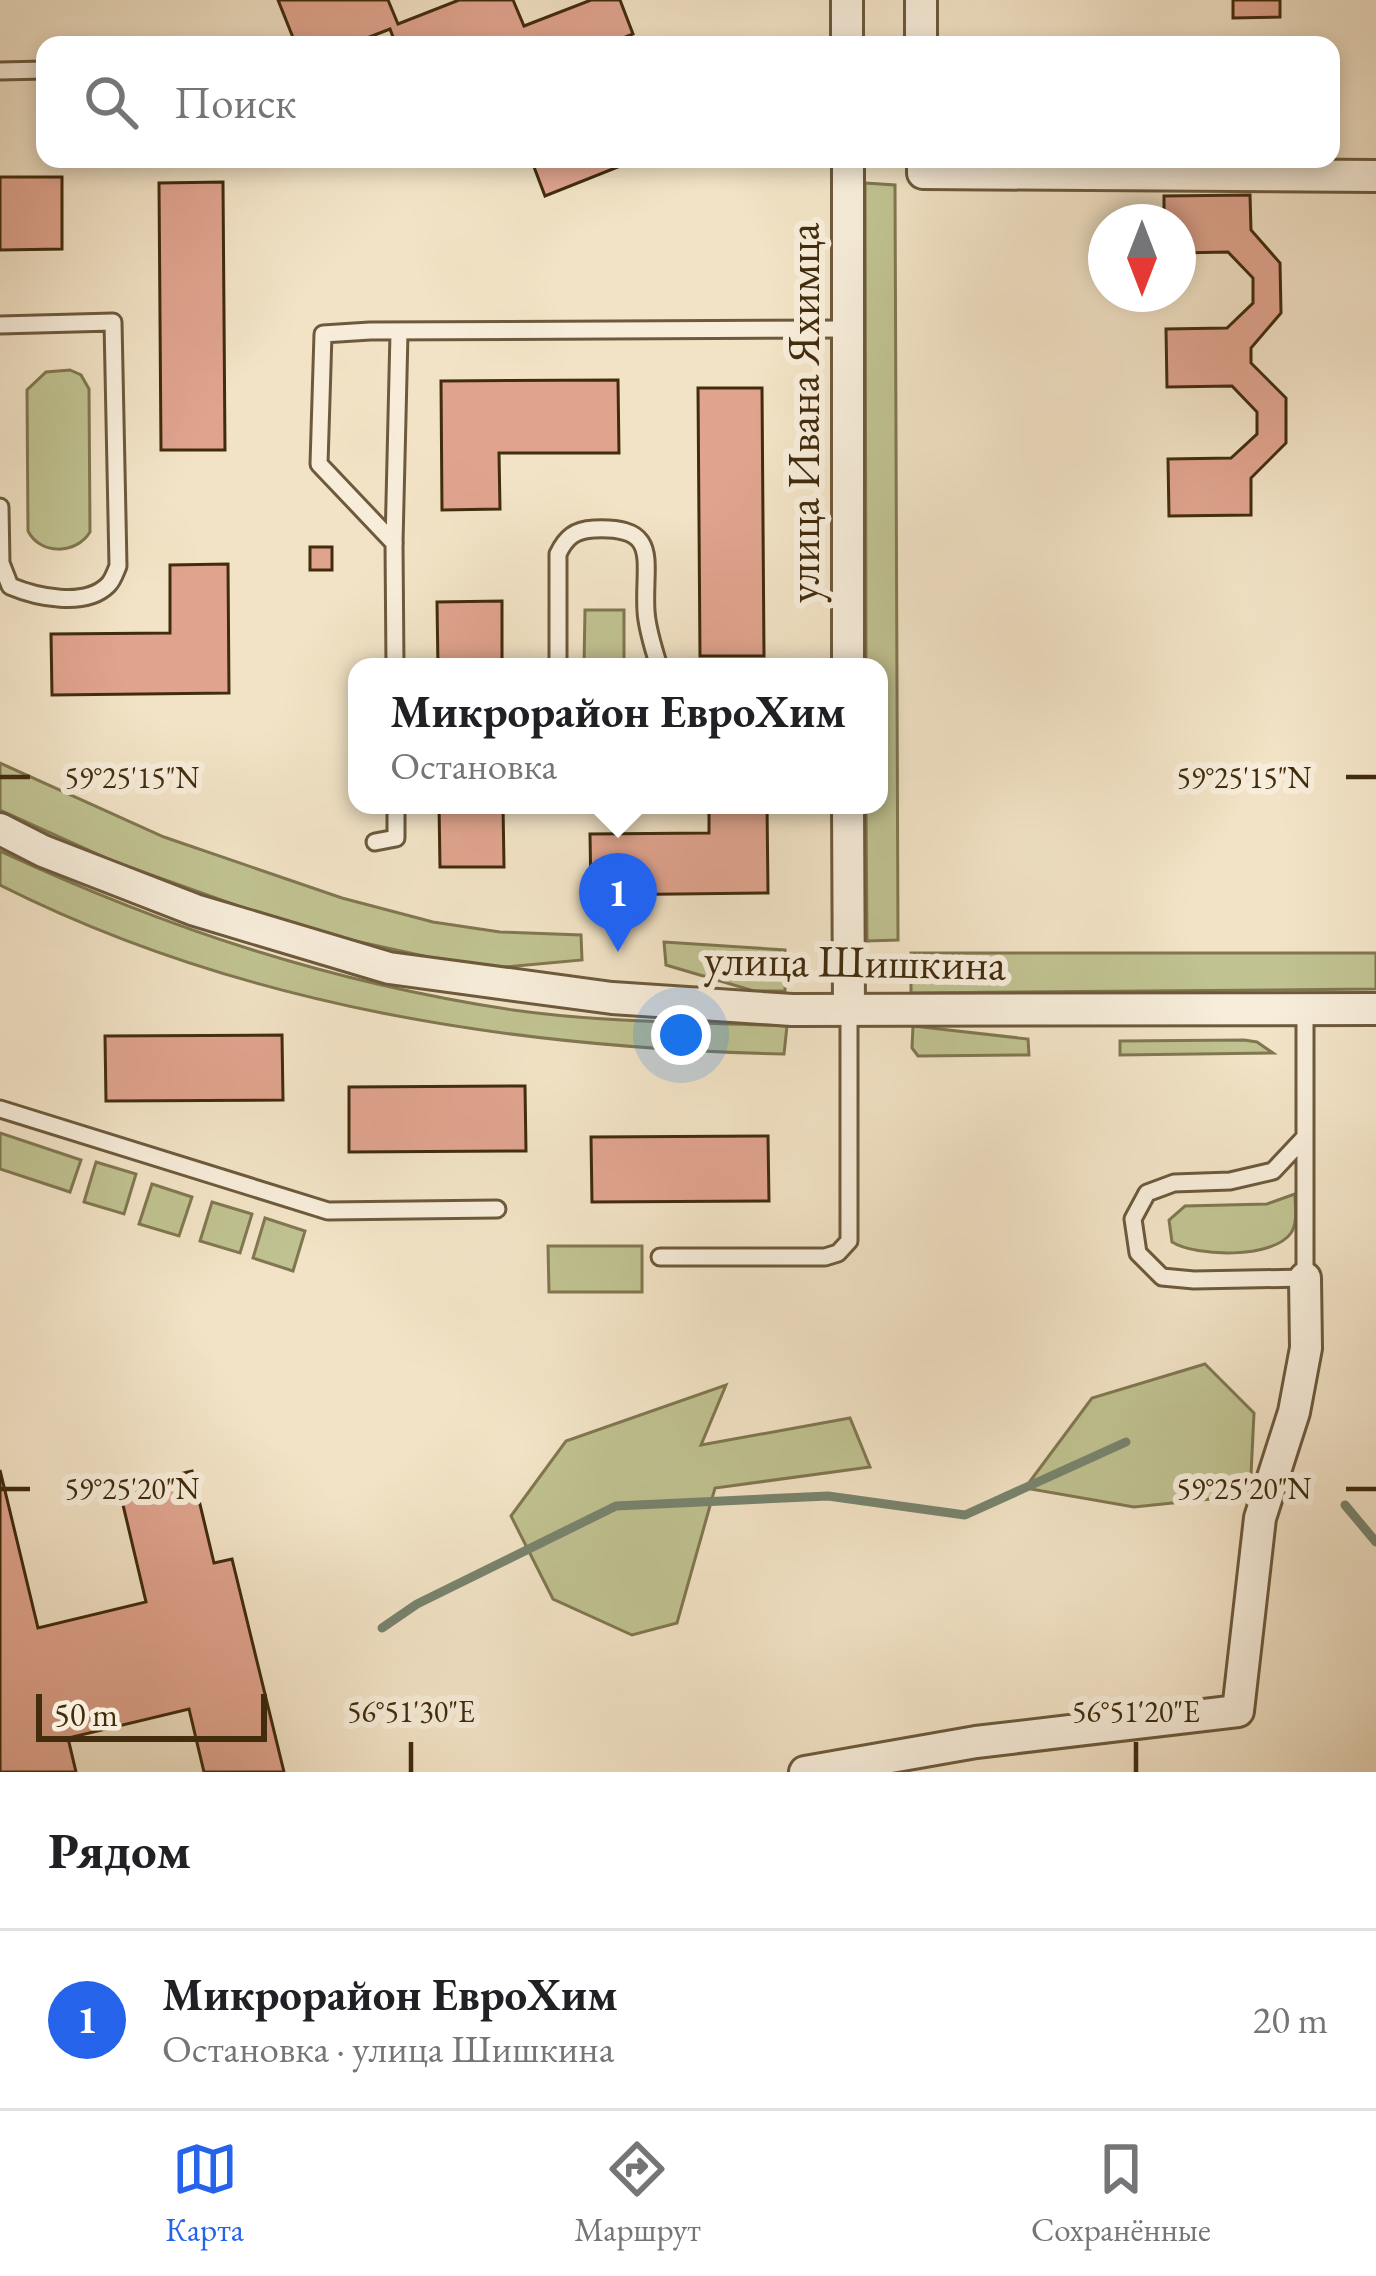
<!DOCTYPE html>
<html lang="ru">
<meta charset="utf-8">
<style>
:root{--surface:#fff;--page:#f2f2f2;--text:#202124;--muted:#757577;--line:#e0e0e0;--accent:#2563eb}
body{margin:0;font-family:"EB Garamond",serif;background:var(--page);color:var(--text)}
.compass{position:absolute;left:1088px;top:204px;width:108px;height:108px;border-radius:50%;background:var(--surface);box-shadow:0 6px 18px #0003;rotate:180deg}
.scale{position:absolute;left:36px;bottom:30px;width:231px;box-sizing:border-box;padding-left:12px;border:6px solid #412c0e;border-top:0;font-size:33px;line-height:42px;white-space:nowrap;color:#412c0e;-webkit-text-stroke:9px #f7edda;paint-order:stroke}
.you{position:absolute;left:681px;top:1035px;width:42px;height:42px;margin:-30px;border:9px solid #fff;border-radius:50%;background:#1a73e8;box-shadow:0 0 0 18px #1a73e833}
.badge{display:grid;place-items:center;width:78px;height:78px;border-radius:50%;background:var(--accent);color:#fff;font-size:39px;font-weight:700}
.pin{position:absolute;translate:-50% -99px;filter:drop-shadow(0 3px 6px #0008)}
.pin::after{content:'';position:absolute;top:63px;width:42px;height:36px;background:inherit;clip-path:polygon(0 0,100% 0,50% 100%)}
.popup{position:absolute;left:348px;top:658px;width:540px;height:156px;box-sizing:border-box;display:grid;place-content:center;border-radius:24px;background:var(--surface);filter:drop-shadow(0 3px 9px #0005);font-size:39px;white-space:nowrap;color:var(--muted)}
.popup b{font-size:45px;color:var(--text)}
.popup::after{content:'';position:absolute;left:50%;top:100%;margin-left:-24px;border:24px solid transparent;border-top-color:var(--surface)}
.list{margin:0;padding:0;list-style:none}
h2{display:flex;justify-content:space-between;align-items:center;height:156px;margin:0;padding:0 48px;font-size:51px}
h2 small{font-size:39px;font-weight:400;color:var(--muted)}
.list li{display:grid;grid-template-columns:78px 1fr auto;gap:36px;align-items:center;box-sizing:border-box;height:180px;padding:0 48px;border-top:3px solid var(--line)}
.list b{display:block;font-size:45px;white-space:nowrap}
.list p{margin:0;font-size:39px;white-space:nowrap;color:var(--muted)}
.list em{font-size:39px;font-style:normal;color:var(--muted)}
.icon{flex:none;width:66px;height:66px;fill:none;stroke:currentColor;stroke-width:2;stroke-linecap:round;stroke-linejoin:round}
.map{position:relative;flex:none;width:1376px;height:1772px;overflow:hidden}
.search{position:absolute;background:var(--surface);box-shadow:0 6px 18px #0003;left:36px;right:36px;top:36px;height:132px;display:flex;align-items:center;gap:30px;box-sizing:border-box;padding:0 42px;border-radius:24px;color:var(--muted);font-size:45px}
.sheet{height:336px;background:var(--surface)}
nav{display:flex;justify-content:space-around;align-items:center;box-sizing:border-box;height:168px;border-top:3px solid var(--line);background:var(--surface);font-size:33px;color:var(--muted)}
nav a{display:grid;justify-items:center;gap:6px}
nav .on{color:var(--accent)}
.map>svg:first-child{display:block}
.green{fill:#c0c291;stroke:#807750;stroke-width:3}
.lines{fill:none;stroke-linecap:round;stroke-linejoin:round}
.stream{stroke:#78846e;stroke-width:9}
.building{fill:#e0a48e;stroke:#412c0e;stroke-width:3}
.lane-casing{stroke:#6d5a3c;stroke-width:21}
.street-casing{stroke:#6d5a3c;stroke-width:36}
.lane{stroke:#f7edda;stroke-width:15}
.street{stroke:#f7edda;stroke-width:30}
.ticks{fill:none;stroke:#412c0e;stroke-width:4.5}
.labels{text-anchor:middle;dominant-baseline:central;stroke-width:12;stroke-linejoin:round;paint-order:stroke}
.street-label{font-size:45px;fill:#412c0e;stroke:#f7edda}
.ticks-label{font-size:30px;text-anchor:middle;fill:#412c0e;stroke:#f7edda;stroke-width:12;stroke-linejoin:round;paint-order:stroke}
</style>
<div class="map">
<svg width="1376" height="1772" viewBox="0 0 1376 1772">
<rect width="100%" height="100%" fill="#f2e3c6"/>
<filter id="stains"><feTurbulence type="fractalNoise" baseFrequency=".00167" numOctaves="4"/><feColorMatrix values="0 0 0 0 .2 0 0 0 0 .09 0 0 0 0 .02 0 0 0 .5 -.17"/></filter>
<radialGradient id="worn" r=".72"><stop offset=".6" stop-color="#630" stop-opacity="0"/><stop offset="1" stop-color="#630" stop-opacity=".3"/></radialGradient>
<g class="green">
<polygon points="865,183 895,185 898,940 867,941 866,805 879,805 879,667 866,667"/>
<path d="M70,370L81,375L89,389L90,532C76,555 40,555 28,531L27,390L46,372Z"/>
<polygon points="585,610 624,610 624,667 584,667"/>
<polygon points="0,763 164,837 342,898 433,922 500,932 581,935 582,960 483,969 305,930 115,862 0,810"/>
<path d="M0,851C169,929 328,982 513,1010C604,1023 696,1022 787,1026L784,1054C516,1048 242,1007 0,885Z"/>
<polygon points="664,942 785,950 785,991 754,991 666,965"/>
<polygon points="911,953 1376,953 1376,989 911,993"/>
<polygon points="913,1026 1028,1039 1029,1055 918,1056 912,1048"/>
<polygon points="1244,1040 1257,1042 1273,1053 1120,1055 1120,1041"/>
<polygon points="0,1133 81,1160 70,1192 0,1169"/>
<polygon points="96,1162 136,1174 124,1214 84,1202"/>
<polygon points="152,1184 192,1197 179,1236 139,1224"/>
<path d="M1295,1194C1295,1207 1298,1222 1291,1233C1273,1259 1196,1257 1172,1242L1169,1220L1185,1206L1267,1204Z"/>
<polygon points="212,1202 252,1214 240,1253 200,1241"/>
<polygon points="265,1218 305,1231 293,1271 253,1258"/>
<polygon points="548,1246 642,1246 642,1292 549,1292"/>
<polygon points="1205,1364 1254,1413 1250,1495 1134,1507 1025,1488 1092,1398"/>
<polygon points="726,1385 701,1445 850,1418 870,1467 715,1488 677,1623 632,1635 553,1599 511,1516 566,1441"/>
</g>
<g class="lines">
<g class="stream">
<polyline points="1345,1505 1376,1542"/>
<polyline points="382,1628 417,1604 616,1506 828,1496 965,1515 1126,1442"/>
</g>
</g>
<g class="building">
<polygon points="278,0 388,0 398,24 459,0 513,0 524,26 591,0 620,0 633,34 606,45 396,45 390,29 349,45 296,45"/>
<polygon points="1233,0 1280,0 1280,17 1233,18"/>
<polygon points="531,159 626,159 628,163 545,196"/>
<polygon points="0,177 62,177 62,249 0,250"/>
<polygon points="223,182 225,450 161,450 159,183"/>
<polygon points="1250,195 1251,230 1280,263 1281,313 1251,348 1251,363 1286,398 1286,443 1251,478 1251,515 1169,516 1168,459 1231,458 1257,434 1257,412 1232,386 1167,387 1166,329 1227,328 1253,303 1253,278 1228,252 1178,253 1178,222 1164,222 1164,196"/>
<polygon points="618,380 619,453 499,453 500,509 442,510 441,381"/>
<polygon points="698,388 762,388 764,656 700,656"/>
<rect x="310" y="547" width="22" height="23"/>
<polygon points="228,564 229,693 52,695 51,634 170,633 170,565"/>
<polygon points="502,601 502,667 438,667 437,602"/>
<polygon points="439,805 503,805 504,867 440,867"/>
<polygon points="709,805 767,805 768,893 591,895 590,834 709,833"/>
<polygon points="282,1035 283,1100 106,1101 105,1036"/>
<polygon points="525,1086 526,1151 349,1152 349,1087"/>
<polygon points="768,1136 769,1201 592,1202 591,1137"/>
<polygon points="0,1470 38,1628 146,1602 119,1488 192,1471 214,1563 232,1559 284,1772 204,1772 189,1709 68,1738 76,1772 0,1772"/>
</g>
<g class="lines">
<defs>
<g id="lane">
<polyline points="0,71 45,70"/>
<path d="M0,325L113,322L118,566C115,573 113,580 108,585C85,608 36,597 10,586L1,563L0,507"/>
<polyline points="394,543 399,333"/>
<polyline points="395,667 394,543 319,464 323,334 370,331 850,329"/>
<path d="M558,667V554C566,537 575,530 594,529C662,526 643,561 646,611C647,630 654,649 659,667"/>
<polyline points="375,842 396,838 396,805"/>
<polyline points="0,1109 328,1211 497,1209"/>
<polyline points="1305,1137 1305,1278 1194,1280 1162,1277 1138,1253 1133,1219 1147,1193 1174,1183 1230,1181 1273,1171 1305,1137 1305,1012"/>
<polyline points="660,1257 825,1257 838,1253 849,1241 849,1010"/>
</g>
<g id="street">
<polyline points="847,0 847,45"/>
<polyline points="921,0 921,45"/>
<polyline points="848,159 848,667"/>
<polyline points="923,159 923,173 1376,176"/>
<polyline points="848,805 849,1010"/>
<polyline points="0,829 43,851 195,910 389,968 612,998 792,1010 1376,1009"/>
<polyline points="805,1772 976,1742 1238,1711 1260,1518 1294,1412 1306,1348 1305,1278"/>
</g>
</defs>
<use href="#lane" class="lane-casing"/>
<use href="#street" class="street-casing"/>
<use href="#lane" class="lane"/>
<use href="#street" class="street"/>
</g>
<path class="ticks" d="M0,777H30M1346,777H1376M0,1489H30M1346,1489H1376M411,1742V1772M1136,1742V1772"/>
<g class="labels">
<g class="street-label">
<text transform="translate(803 413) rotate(-90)">улица Ивана Яхимца</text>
<text transform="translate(855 961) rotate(1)">улица Шишкина</text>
</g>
</g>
<g class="ticks-label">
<text x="1244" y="788">59°25'15"N</text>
<text x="132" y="788">59°25'15"N</text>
<text x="1244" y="1499">59°25'20"N</text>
<text x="132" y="1499">59°25'20"N</text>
<text x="411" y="1722">56°51'30"E</text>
<text x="1136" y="1722">56°51'20"E</text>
</g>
<rect width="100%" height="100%" filter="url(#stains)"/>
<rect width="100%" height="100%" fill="url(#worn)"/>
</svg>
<svg class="compass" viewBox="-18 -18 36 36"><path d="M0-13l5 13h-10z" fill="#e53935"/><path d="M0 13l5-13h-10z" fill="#757577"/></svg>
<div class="scale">50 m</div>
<div class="you"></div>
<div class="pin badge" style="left:618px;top:952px">1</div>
<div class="popup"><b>Микрорайон ЕвроХим</b>Остановка</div>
<div class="search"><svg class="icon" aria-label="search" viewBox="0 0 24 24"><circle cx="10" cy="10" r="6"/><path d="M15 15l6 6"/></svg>Поиск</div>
</div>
<section class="sheet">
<h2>Рядом<small></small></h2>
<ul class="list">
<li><span class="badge">1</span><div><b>Микрорайон ЕвроХим</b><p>Остановка · улица Шишкина</p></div><em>20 m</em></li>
</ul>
</section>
<nav>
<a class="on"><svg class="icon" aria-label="map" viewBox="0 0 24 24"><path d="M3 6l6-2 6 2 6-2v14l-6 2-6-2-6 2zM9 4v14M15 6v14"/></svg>Карта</a>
<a><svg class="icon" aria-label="directions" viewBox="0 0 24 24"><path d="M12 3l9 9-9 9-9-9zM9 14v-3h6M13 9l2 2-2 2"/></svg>Маршрут</a>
<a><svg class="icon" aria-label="saved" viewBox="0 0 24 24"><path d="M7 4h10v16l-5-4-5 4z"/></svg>Сохранённые</a>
</nav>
